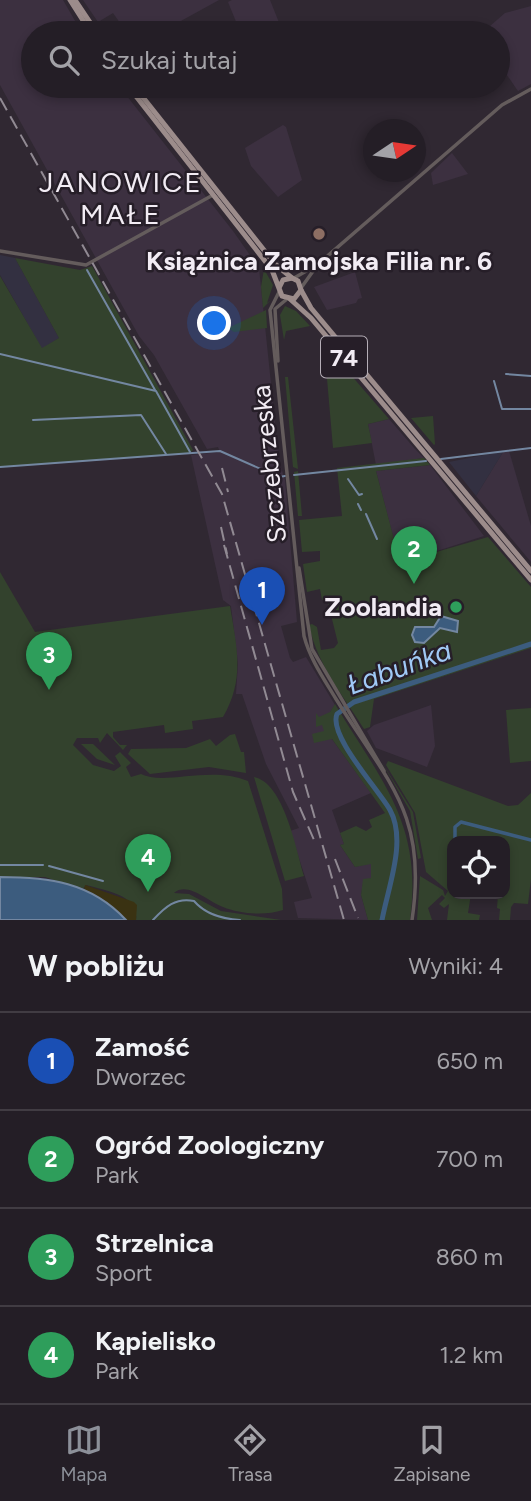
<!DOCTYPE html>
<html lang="pl">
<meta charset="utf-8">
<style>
:root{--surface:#241e26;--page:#2c272e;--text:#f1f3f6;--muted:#a3a2a7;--line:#413c43;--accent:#8c9099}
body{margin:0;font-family:Figtree,sans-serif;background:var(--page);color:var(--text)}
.controls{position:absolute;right:21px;bottom:21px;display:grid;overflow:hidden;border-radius:14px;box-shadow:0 4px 10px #0003}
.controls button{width:63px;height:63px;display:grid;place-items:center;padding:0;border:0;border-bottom:2px solid var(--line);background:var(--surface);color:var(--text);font:35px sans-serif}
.compass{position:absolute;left:363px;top:119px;width:63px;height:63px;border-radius:50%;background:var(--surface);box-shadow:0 4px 10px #0003;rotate:77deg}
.you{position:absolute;left:215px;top:324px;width:24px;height:24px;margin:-18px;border:5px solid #fff;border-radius:50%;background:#1a73e8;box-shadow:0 0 0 10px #1a73e833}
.badge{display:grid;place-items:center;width:46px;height:46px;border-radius:50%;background:var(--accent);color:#fff;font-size:23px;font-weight:700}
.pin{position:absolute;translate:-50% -58px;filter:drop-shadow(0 2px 4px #0008)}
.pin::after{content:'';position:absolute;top:37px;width:24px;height:21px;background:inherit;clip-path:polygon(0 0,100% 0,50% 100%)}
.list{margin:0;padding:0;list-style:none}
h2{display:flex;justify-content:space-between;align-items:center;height:91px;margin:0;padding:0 28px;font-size:30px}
h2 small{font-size:23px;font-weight:400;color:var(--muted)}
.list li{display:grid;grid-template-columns:46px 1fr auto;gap:21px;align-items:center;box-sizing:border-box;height:98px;padding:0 28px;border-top:2px solid var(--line)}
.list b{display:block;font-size:26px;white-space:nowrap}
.list p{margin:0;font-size:23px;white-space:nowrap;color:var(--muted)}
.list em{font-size:23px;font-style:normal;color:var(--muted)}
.icon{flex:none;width:38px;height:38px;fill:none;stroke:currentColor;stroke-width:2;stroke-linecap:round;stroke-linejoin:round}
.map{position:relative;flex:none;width:531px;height:920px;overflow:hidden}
.search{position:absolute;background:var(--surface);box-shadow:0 4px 10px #0003;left:21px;right:21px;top:21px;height:77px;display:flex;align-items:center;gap:18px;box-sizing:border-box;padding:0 24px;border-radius:38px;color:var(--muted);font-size:26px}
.sheet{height:483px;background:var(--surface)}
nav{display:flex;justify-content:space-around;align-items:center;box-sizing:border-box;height:98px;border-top:2px solid var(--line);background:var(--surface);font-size:19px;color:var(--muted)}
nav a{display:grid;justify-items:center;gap:4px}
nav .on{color:var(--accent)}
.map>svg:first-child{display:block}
.built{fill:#3c3040}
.industrial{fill:#333041}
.green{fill:#33422d}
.sand{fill:#3a3212}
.water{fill:#3c5c7e;stroke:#7387a1;stroke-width:2}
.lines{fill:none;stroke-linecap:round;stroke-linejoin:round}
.stream{stroke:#7387a1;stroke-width:2}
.canal{stroke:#3c5c7e;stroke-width:3.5}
.river{stroke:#3c5c7e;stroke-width:5}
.minor{stroke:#645c5c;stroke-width:3.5}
.major{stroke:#9c8c8b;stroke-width:5}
.rail{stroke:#918a93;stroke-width:2;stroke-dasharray:14 7;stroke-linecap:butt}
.education-dot{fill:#8d6e63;stroke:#261e28;stroke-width:2.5}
.leisure-dot{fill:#2e9e5b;stroke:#261e28;stroke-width:2.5}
.labels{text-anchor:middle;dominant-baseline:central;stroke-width:5;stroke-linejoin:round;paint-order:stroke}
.shield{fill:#261e28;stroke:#b5aeb7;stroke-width:2}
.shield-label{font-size:24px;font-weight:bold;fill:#f2ecf4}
.poi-label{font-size:26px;font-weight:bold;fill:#f2ecf4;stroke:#261e28}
.street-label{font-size:26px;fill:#f2ecf4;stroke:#261e28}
.neighbourhood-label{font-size:28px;letter-spacing:2px;fill:#f2ecf4;stroke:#261e28}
.water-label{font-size:28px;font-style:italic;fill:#a0c9f6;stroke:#261e28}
</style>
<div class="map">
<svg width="531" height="920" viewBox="0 0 531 920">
<rect width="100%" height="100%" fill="#302832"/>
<g class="built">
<polygon points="0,0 63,0 82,33 33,33 33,86 119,86 233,231 259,268 279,461 285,480 297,622 281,626 290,658 293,662 306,657 335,705 330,712 329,735 371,793 332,810 344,844 340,845 355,867 371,863 371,878 363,884 361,895 368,920 298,918 294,902 312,898 290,831 299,828 266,764 242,694 236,694 238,664 231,606 223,600 191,455 220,452 218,447 207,449 154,355 139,336 0,85"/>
<polygon points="83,0 219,0 159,33 122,33 125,30 113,13 98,22"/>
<polygon points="232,0 270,0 280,25 260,33 247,33 237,24 228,2"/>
<polygon points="531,6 531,84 518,91 498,62 498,33 482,33 505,13"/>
<polygon points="283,125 286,127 302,180 278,197 251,166 245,148"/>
<polygon points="452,153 468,174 433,185 431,173"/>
<polygon points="355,272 362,298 358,299 356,303 327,310 314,287"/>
<polygon points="389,419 415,449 424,458 376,465 368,424"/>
<polygon points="509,451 531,526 531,562 476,496 503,452"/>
<polygon points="430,465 484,536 418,557 417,554 404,558 399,542 394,540 376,471"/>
<polygon points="431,705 435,746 427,767 376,748 367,731 374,725"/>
</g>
<g class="industrial">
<polygon points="0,255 15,258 59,338 42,349 0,275"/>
<polygon points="503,452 476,496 449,462 489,454"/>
</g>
<g class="green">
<polygon points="15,258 80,270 92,266 193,450 190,453 0,467 0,276 42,348 59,338"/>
<polygon points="264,269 273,285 267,303 271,300 263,308 261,287"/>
<polygon points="285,306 296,311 310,326 286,331 284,340 280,315"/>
<polygon points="266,310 267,328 234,332 228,328"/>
<polygon points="324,344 389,419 368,424 372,443 333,448"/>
<polygon points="285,377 288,377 298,469 293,467"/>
<polygon points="433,416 435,444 434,445 411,418"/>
<path d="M424,458L430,465L376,471L394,539L399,541L404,558L417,554L419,557L488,537L531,587V648L374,699L370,727L364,729C342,694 317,664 309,625L312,624L317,627L321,650L334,648L338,643L327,599L322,600L320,589L307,592L303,564L320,561V551L302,552L299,520L342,516L337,468Z"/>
<polygon points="298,471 302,516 298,516 294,472"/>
<path d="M0,572L35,632L230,606C237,648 245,679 223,717L192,721L193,729L165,733L164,725L113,732V737L120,745H127L123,750L107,733L100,743L98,738H77L73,745L93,765L114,771L121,766L115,756L120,752L131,763L126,767L131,777L141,774C164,786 210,765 248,781L282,889L283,910C265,916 240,914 223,907C208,902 188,881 174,893L189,894L221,911L281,920H136C139,895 107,891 86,885L82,890L45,877H0Z"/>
<path d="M335,704C382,782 423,824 410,920H368L361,895L363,879L371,878V864L355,867L340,845L344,844L340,833L356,826L366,831L372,827L369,820L385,813L332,739L314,743L312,734L324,731L322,725L316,727V713L319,717L330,712Z"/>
<polygon points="531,708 531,761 510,763 506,710"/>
<polygon points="235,734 241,752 244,752 246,773 209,767 150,774 128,754 131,749 186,748 210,739 216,746 230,735"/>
<polygon points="81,744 93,744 115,765 97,759"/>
<polygon points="381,761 413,812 421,858 418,859 410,811"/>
<polygon points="388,761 508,806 518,805 531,793 531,879 528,904 514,903 511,907 510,920 499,920 500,909 497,908 498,894 505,894 505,841 469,838 468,841 452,841 452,894 471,894 468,913 480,915 479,920 447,920 449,904 444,908 439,904 445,898 442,895 428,908 432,920 417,920 420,876 443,890 445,896 448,891 426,872 415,813 386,765"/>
<path d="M254,777C284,783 296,849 304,876L285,881Z"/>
</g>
<polygon class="sand" points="85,885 134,902 137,905 136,920 126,920 103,901 84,890"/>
<g class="water">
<polygon points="441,616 458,621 457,632 440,628 424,643 415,642 412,635 415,627 434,627"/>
<path d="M0,877C48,877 91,882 126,920H0Z"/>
</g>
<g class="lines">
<g class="stream">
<polyline points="87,270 155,390"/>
<polyline points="0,354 156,391 190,452"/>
<polyline points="506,374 531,376"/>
<polyline points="494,381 502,409 531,409"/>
<polyline points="33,420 141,415 166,454"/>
<polyline points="441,459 531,448"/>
<polyline points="0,467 220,451 279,477 285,476"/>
<polyline points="294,475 426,461"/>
<polyline points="348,479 359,495 362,494"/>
<polyline points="358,504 361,510"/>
<polyline points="366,514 377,539"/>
<polyline points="0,865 43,865"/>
<polyline points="49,866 103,881"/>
<path d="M153,920C165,907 176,897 194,901C206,915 223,919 240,920"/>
</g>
<polyline class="canal" points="455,841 455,827 461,822 531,840"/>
<path class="river" d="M382,920C388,887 407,841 390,810C378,789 328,735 337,714L354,702L531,644"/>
<g class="minor">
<polyline points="0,251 86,265 213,195"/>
<polyline points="294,278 317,265 502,105 531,89"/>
<polyline points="301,288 316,267"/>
<path d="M280,290L270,310L304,636C310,659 324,679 336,699C388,783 428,814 412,920"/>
<polyline points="278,361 275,309 287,299"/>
<polyline points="299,568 312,649 384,771"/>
</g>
<g class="major">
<polyline points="70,0 91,33"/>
<polyline points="75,0 97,33"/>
<polyline points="128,86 272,270 282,296 294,299 301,290 298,281 292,278 283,280 279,288"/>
<polyline points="134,86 275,264 292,278"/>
<polyline points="301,290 311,308 531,571"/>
<polyline points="290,299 311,318 531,580"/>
</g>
<g class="rail">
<polyline points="0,98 222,494 344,920"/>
<polyline points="222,468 228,492"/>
<polyline points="221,527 227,554"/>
<polyline points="224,545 293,792 314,840"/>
<polyline points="335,859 358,918"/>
</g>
</g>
<circle class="education-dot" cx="319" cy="234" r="7"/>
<circle class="leisure-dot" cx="456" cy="607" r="7"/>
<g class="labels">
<rect class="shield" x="321" y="336.5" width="46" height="41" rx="5"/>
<g class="shield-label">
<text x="344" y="357">74</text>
</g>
<g class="poi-label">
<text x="319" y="261">Książnica Zamojska Filia nr. 6</text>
<text x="442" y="607" text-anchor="end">Zoolandia</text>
</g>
<g class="street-label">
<text transform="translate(269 464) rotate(-96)">Szczebrzeska</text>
</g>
<g class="neighbourhood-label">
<text x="121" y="182">JANOWICE<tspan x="121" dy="32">MAŁE</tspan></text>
</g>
<g class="water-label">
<text transform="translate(399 667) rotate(-20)">Łabuńka</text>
</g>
</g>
</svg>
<div class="controls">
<button><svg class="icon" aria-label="locate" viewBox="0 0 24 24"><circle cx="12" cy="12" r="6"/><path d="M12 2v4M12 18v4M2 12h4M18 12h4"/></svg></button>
</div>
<svg class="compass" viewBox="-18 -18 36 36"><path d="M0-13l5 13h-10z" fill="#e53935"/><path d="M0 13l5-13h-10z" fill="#a3a2a7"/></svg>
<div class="you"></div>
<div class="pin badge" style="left:262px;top:625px;background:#1a4fb4">1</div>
<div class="pin badge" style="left:414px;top:584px;background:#2e9e5b">2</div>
<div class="pin badge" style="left:49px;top:690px;background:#2e9e5b">3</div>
<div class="pin badge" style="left:148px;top:892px;background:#2e9e5b">4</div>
<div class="search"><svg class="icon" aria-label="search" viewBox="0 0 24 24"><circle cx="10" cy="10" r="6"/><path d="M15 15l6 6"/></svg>Szukaj tutaj</div>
</div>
<section class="sheet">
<h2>W pobliżu<small>Wyniki: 4</small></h2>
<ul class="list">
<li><span class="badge" style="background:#1a4fb4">1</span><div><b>Zamość</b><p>Dworzec</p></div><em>650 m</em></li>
<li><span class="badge" style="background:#2e9e5b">2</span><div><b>Ogród Zoologiczny</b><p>Park</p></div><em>700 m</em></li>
<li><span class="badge" style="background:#2e9e5b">3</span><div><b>Strzelnica</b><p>Sport</p></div><em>860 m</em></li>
<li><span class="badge" style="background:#2e9e5b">4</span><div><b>Kąpielisko</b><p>Park</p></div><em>1.2 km</em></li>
</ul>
</section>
<nav>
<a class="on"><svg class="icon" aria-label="map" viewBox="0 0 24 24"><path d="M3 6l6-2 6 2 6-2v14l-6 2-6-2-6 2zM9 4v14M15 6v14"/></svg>Mapa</a>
<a><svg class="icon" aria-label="directions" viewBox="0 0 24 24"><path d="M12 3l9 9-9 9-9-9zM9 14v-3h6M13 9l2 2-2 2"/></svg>Trasa</a>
<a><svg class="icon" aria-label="saved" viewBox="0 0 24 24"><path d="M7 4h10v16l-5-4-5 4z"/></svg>Zapisane</a>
</nav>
